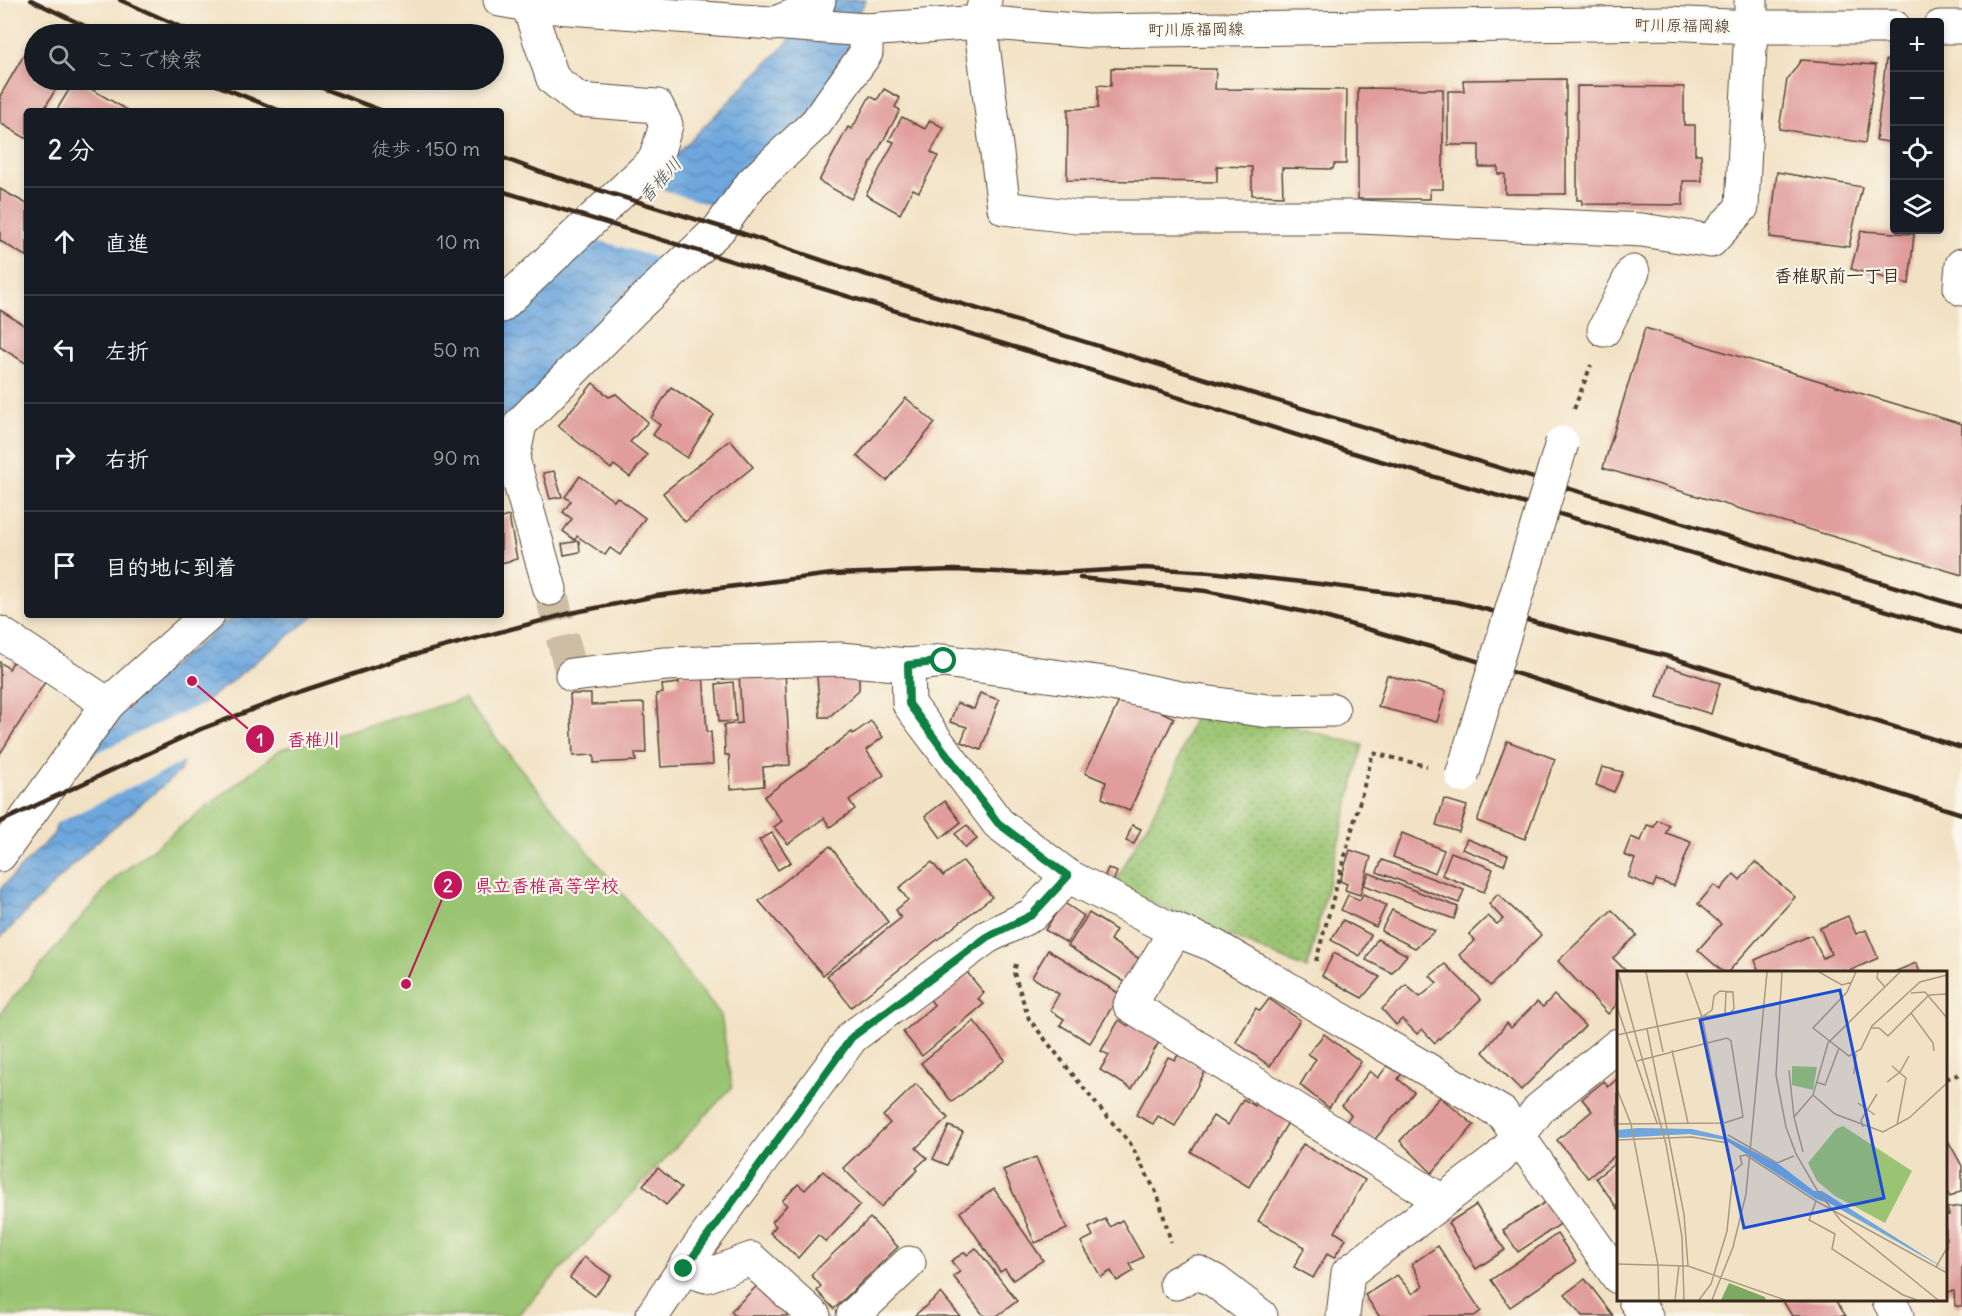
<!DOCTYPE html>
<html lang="ja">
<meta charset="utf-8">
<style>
:root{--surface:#171b24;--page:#20242c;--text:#f1f3f6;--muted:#9ea1a6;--line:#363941}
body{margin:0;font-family:Delius,"Klee One",sans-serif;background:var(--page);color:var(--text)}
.controls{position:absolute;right:18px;top:18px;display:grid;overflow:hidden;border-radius:6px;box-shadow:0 3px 9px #0003}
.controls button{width:54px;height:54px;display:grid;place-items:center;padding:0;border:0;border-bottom:2px solid var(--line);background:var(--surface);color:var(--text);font:30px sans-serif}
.stop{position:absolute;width:18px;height:18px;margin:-14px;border:4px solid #0b8043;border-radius:50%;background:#fff}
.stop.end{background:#0b8043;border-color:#fff;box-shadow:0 2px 6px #0008}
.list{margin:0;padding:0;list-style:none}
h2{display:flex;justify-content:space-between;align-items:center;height:78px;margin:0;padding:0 24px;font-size:26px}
h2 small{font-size:20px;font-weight:400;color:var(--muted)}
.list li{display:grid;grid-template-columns:39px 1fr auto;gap:18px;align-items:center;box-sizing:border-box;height:108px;padding:0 24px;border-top:2px solid var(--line)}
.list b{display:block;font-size:22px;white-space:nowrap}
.list em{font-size:20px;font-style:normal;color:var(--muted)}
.icon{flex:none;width:33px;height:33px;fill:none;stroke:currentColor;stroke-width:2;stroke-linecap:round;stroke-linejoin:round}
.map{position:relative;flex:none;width:1962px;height:1316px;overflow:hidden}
.search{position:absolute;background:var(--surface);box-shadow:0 3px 9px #0003;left:24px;top:24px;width:480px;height:66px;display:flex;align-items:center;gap:15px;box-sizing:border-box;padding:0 21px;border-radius:33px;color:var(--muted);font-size:22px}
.panel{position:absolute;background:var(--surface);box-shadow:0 3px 9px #0003;left:24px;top:108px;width:480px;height:510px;border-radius:6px}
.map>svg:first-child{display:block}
.grass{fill:#9ac471;stroke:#6a7748;stroke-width:1.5}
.park{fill:url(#park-dots);stroke:#6a7748;stroke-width:1.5}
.water{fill:url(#water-waves);stroke:#54687e;stroke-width:1.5}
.pier{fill:#f2e2c5}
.building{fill:#e09d9b}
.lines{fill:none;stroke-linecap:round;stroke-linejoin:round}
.minor-tunnel{stroke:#cdbda4;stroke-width:33;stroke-dasharray:33 16;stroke-linecap:butt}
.minor-casing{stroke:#564637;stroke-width:35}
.major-casing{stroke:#564637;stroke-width:35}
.path{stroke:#564637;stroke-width:4;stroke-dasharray:4.5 4.5;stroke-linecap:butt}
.minor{stroke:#fff;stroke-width:33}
.major{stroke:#fff;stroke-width:33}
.rail{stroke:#3b2a1e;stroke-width:4.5}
.minor-bridge-casing{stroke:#564637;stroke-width:35;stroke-linecap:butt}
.minor-bridge{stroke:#fff;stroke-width:33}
.route{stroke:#0b8043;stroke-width:8}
.labels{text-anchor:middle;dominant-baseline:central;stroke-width:4.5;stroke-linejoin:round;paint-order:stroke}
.street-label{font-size:16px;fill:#3b2a1e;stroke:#fbf7ec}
.water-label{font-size:18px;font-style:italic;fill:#4d5661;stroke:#fbf7ec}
.neighbourhood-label{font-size:18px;font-weight:bold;fill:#3b2a1e;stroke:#fbf7ec}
.inset-road{fill:none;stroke:#a99882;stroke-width:1.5}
.view{fill:#1d4ed8;fill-opacity:0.15;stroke:#1d4ed8;stroke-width:3}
.inset-edge{fill:none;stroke:#3b2a1e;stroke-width:3}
.leader{fill:none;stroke:#c2185b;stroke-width:2}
.callout-dot{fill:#c2185b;stroke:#fbf7ec;stroke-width:2}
.mark-label{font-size:18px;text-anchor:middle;font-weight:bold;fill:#fff}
.callout-label{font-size:18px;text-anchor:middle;font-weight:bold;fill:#c2185b;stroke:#fbf7ec;stroke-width:4.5;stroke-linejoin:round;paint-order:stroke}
</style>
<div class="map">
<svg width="1962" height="1316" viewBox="0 0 1962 1316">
<defs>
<pattern id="park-dots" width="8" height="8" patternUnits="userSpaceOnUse" patternTransform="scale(1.5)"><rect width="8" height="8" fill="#9ac471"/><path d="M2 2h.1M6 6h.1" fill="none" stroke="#7f9f5c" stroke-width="1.8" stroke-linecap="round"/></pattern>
<pattern id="water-waves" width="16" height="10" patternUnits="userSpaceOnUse" patternTransform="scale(1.5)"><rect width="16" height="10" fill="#6ea7dd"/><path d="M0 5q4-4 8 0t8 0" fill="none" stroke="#5c88b3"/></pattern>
</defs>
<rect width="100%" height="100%" fill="#fbf7ec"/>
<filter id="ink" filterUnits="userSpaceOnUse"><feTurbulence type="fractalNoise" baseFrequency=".0167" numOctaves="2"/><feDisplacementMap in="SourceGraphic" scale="12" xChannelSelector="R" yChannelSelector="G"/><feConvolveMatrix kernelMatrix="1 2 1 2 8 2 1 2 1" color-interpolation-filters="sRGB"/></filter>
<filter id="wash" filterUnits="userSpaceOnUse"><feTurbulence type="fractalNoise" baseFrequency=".008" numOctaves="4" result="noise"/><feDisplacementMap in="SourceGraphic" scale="24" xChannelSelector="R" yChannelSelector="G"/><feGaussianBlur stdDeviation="1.35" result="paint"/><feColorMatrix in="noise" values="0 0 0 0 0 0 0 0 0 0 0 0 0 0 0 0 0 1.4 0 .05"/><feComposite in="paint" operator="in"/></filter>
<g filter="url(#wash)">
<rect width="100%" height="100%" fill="#f2e2c5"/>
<polygon class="grass" points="464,699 721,1015 732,1087 517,1316 0,1316 0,1013 115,878 281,749"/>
<polygon class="park" points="1199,702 1363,745 1307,969 1113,886 1171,781"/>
<g class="water">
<polygon points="826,0 866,0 859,13 840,77 709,234 503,429 501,434 501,324 587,237 647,184 785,45"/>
<polygon points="235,615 315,615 200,706 180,771 93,845 0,938 0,889 54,834 69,780 123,705"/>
</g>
<g class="pier">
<polygon points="643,183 725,210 680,265 585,236"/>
<polygon points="211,702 203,708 187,760 53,825 66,779 74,763 190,709"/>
</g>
<g id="blocks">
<g class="building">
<polygon points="28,48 34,52 34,80 61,80 43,111 27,111 27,139 0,123 0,96"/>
<polygon points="1801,60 1876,65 1865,143 1779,129 1787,80"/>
<polygon points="1886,60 1894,61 1894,143 1876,140"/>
<polygon points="1111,68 1216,69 1215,89 1347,90 1346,164 1334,164 1333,169 1282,168 1283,196 1252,195 1252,167 1217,166 1217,182 1067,180 1068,109 1098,108 1098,85 1111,86"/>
<polygon points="1566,79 1566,194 1505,194 1505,174 1498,174 1498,167 1479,167 1479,145 1448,145 1448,91 1464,91 1463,80"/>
<polygon points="75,80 76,80 129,111 56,111"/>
<polygon points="1577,86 1684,87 1684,125 1695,125 1695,154 1701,154 1702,181 1683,181 1683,205 1582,204 1582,200 1577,200"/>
<polygon points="1358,88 1443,89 1443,189 1430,189 1430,199 1358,199"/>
<polygon points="884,89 900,98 895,107 900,110 851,199 819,181 848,127 852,129 870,96 877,100"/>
<polygon points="902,117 925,129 930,120 944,128 931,152 938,156 919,192 913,189 900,214 866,195 894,142 889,140"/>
<polygon points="1777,172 1862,187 1849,247 1770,237"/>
<polygon points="0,189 27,204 27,257 0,241"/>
<polygon points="1861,231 1914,234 1909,284 1851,269"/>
<polygon points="0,310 27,327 27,364 0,347"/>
<polygon points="1645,328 1962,424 1962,575 1603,468"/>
<polygon points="593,383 609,397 616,394 648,422 630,442 647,455 630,477 614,465 611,469 558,426"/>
<polygon points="671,387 714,415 687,458 653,435 660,425 651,418"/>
<polygon points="906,398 935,423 887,481 857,456"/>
<polygon points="730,440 753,467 685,522 663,493"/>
<polygon points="554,471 562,497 550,499 543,473"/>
<polygon points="580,476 614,501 617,497 645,518 620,555 610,548 605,555 577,536 575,540 563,531 572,519 563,512 571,501 565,497"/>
<polygon points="509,516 517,559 501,563 501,518"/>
<polygon points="579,541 580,552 564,555 562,544"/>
<polygon points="15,658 45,682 0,754 0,662 9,669"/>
<polygon points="1667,666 1720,683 1711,714 1657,697"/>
<polygon points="785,671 790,765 763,767 764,786 731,789 729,755 725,755 724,725 742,723 739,674"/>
<polygon points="703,673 707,732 711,732 713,764 661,767 656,694 663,693 662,685 679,683 678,674"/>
<polygon points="859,673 859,690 829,717 820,717 817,676"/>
<polygon points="1387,675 1446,691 1437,722 1378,707"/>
<polygon points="733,682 736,721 719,722 716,684"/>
<polygon points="980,693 999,700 981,750 961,742 967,727 950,722 957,703 974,709"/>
<polygon points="1123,693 1174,718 1129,811 1102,798 1106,782 1085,773"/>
<polygon points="570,694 591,694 591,705 644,703 646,753 635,753 636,761 594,763 594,755 573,756"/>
<polygon points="871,721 883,737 866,750 884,775 849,800 855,809 830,827 824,818 788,844 774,827 782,821 764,797 852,732 853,734"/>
<polygon points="1507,741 1555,759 1525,839 1477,821"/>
<polygon points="1602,767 1623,772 1614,792 1596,785"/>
<polygon points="1444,799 1467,806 1459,832 1436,825"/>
<polygon points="945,801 961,822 941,838 925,816"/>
<polygon points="1657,820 1669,825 1666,833 1691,842 1674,886 1656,880 1653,887 1628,877 1635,859 1624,855 1631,837 1641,841 1647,825 1654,827"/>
<polygon points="967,825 977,839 965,848 955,834"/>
<polygon points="1132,825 1141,829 1134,844 1126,841"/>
<polygon points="772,833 791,862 778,870 759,840"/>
<polygon points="1402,833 1444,850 1435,873 1393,857"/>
<polygon points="1467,839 1508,855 1504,865 1462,849"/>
<polygon points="830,846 888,922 823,975 759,901"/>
<polygon points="1350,850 1371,857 1360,895 1345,890 1347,884 1340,881"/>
<polygon points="1451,852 1493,869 1484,892 1442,875"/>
<polygon points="1382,860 1464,890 1459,903 1377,872"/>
<polygon points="963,861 992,897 851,1007 827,976 901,918 896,910 908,900 899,888 932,862 943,876"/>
<polygon points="1755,862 1795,897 1728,972 1723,972 1698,950 1721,924 1698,904 1714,885 1720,890 1734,874 1740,880"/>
<polygon points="1108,868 1117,872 1113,882 1104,878"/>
<polygon points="1369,873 1458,907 1454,919 1364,885"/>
<polygon points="1363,894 1386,905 1376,927 1341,910 1348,895 1360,900"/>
<polygon points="1498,894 1541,935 1490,986 1459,955 1475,940 1469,934 1488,916 1497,924 1503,919 1489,904"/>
<polygon points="1063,902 1084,916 1067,943 1045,930"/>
<polygon points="1392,910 1435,931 1415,948 1381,931"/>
<polygon points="1612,910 1637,935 1613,958 1627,972 1618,972 1618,1003 1608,1014 1558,961"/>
<polygon points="1089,913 1116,930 1110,940 1149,965 1134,988 1068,946"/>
<polygon points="1848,916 1856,934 1866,930 1878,958 1849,971 1850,972 1759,972 1755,960 1811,935 1823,958 1831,954 1820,928"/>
<polygon points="1343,920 1371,935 1360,956 1331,940"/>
<polygon points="1377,939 1407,955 1392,973 1366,960"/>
<polygon points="1048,950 1120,994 1090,1043 1060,1025 1064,1019 1050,1010 1059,994 1032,977"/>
<polygon points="1334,953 1380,977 1362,998 1322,976"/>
<polygon points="1916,963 1920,972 1894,972"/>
<polygon points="1445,964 1481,999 1435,1043 1422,1029 1417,1034 1402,1019 1396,1025 1382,1009 1406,985 1420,997 1437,983 1430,976"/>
<polygon points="966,971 984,993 978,999 984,1004 922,1056 903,1032 934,1005 929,998"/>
<polygon points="1554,995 1585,1026 1521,1090 1483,1052 1507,1023 1511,1028 1537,1002 1543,1007"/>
<polygon points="1269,999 1300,1020 1270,1066 1236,1042 1256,1008 1260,1011"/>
<polygon points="1133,1018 1163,1035 1132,1089 1100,1070 1109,1055 1101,1051 1119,1020 1128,1026"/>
<polygon points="974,1021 1005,1060 952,1102 921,1063"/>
<polygon points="1324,1034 1361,1062 1329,1108 1300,1085 1316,1059 1308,1054"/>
<polygon points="1178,1055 1206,1070 1175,1126 1158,1116 1153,1124 1136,1115 1168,1057 1175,1060"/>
<polygon points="1390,1062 1402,1073 1398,1079 1414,1092 1372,1143 1346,1122 1351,1115 1342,1106 1370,1071 1378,1078"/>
<polygon points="1618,1078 1618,1153 1588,1178 1557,1140 1592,1111 1582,1099 1604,1081 1608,1087"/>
<polygon points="916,1084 948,1118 916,1148 927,1158 916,1168 918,1170 881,1207 843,1168 890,1123 883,1116"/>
<polygon points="1440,1097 1474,1125 1432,1173 1400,1141"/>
<polygon points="1243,1099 1255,1106 1259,1101 1290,1119 1249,1187 1191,1152 1213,1116 1228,1125"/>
<polygon points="949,1126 963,1132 947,1165 933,1159"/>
<polygon points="1946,1137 1962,1166 1962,1190 1950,1197 1946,1190"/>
<polygon points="1303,1144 1365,1180 1335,1232 1346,1239 1334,1258 1327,1254 1313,1278 1294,1267 1305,1247 1258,1221"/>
<polygon points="1036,1157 1067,1229 1035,1243 1003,1170"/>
<polygon points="1618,1161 1618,1209 1596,1178"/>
<polygon points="658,1168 681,1188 666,1205 643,1185"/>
<polygon points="823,1171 860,1205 826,1242 818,1235 798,1258 770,1233 776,1226 772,1222 787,1205 782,1201 798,1184 805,1190"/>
<polygon points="994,1189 1043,1260 1013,1280 1005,1269 1000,1272 960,1212"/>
<polygon points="1547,1201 1562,1223 1518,1252 1503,1230"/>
<polygon points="1476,1205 1505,1250 1476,1269 1448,1223"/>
<polygon points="1962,1206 1962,1306 1955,1306 1954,1291 1946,1292 1946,1215 1949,1215 1947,1208"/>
<polygon points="870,1218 898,1247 834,1309 817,1291 821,1286 811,1275"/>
<polygon points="1105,1219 1110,1227 1122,1220 1143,1257 1130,1264 1134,1271 1117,1281 1111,1271 1101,1277 1081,1242 1093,1236 1089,1228"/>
<polygon points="1557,1234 1576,1262 1510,1307 1491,1280"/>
<polygon points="1438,1246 1481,1311 1474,1316 1379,1316 1365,1295 1397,1275 1413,1294 1423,1286 1412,1264"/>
<polygon points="976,1248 1017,1301 997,1316 984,1316 953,1276 960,1272 951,1261 965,1252 967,1255"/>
<polygon points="584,1257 611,1276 595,1296 570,1278"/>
<polygon points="1585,1279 1612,1314 1613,1316 1582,1316 1565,1294"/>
<polygon points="758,1285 791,1316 735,1316 731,1311"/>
<polygon points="941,1293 960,1316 914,1316"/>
<polygon points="1786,1300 1835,1300 1846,1316 1792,1316 1783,1301"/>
</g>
</g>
</g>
<g filter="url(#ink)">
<use href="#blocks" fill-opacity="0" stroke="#564637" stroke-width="1.5"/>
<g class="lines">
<polyline class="minor-tunnel" points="550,589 572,675"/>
<defs>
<g id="minor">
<polyline points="985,0 980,22 1004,208 1077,217 1360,217 1642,230 1711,241 1742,207 1751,27 1751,0"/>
<polyline points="773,24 817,6 819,0"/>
<polyline points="1962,265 1960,287 1962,289"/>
<polyline points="501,306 655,160 666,125 657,106 579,100 553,79 528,5"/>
<polyline points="1604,330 1633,272"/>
<polyline points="550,589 513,459 520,424 635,308 719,229 752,183 816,123 866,53 866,30"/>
<polyline points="0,633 108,704"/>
<polyline points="908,665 944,661 1112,684 1189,700 1268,711 1333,710"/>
<polyline points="572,675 665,664 840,659 908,665 909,704 998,823 1068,876 1165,926 1211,944 1502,1113 1618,1277"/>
<polyline points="0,855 108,704 208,615"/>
<polyline points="1176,930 1130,1005 1442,1201"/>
<polyline points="684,1269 706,1276 751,1259 814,1316"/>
<polyline points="1176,1283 1197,1272 1215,1281 1261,1316"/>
<polyline points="1635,1300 1646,1316"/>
<polyline points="1889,1300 1897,1316"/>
<polyline points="652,1316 697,1249 852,1037 987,937 1032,915 1068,876"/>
<polyline points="853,1316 909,1263"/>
<polyline points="1343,1316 1348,1273 1499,1158 1518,1137 1539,1109 1618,1045"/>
</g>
<g id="major">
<polyline points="500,0 528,5 866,30 980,22 1087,31 1666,23 1751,27 1894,27"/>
<polyline points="1940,27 1962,27"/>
</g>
</defs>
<use href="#minor" class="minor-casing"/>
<use href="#major" class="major-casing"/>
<g class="path">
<polyline points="1574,409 1591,365"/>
<polyline points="1316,961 1373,753 1427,766"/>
<polyline points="1016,964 1014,973 1029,1019 1093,1100 1130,1143 1158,1196 1171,1242"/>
<polyline points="1946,1079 1962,1073"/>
</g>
<use href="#minor" class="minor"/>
<use href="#major" class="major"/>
<g class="rail">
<polyline points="31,0 101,34"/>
<polyline points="120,0 197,34"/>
<polyline points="204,80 281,111"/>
<polyline points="301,80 383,111"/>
<polyline points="501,157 543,173 741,233 848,269 1248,392 1962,607"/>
<polyline points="501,191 1126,381 1347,451 1962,633"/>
<polyline points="1080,578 1206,591 1314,614 1445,651 1962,814"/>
<polyline points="0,822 201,729 302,691 402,658 571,613 656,596 832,574 954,570 1040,574 1145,568 1210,572 1320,584 1457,602 1666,656 1962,748"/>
</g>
<defs>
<polyline id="minor-bridge" points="1462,776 1562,443"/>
</defs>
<use href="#minor-bridge" class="minor-bridge-casing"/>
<use href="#minor-bridge" class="minor-bridge"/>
</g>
</g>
<g class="lines" filter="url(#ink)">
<polyline class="route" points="684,1269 852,1037 987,937 1032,915 1068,876 998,823 909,704 908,665 944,661"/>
</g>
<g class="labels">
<g class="street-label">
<text transform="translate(1682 25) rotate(1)">町川原福岡線</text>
<text transform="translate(1196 29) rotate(-1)">町川原福岡線</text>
</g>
<g class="water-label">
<text transform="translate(660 180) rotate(-48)">香椎川</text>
</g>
<g class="neighbourhood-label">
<text x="1837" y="275">香椎駅前一丁目</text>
</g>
</g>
<g transform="translate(1617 971)">
<rect width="330" height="330" fill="#f2e2c5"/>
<path d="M226,155L295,200L268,252L218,225L200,210L191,192L219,158Z" fill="#9ac471"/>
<path d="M112,312L148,326L149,329H104Z" fill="#7baa63"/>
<path d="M175,95L200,96L196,119L175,114Z" fill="#9ac471"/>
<path d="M21,157L75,158L109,166L163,194L197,220H205L330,299L214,233L199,228L108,169L72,163L0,167V159Z" fill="#6ea7dd"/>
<path class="inset-road" d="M1,1L49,173L65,266L67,329M29,1L46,81M69,1L85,46L116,201L110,260L94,313L82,329M165,1L159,104L169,156L179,183L200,219L224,250L321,329M202,1L225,14L235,11M239,1L230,21L196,57L232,85L244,78L255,55L303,11L330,4M261,1L260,7L268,16M103,20L116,21L117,38L113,42L85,46L95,39L97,25ZM294,22L308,21L330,47M0,36L40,152M294,42L316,72L317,80M108,43L109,21M254,57H262L271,65L312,24L330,23M30,58L67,243L71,295M0,64L85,46M55,79L71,152M275,95L289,107L280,154M172,99L177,146M237,103L239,83M199,111L208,114L222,77M270,111L283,101L292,85M0,118L14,153L41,294L42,329M196,124L218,143L266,161L292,147L330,112M241,132L258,144M0,153L107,152L126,146L114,70L110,67L20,90M246,156L244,149L260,123M111,164L160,192L177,185M0,169L75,166L111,172M186,181L177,146L196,124L211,72L283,1M116,201L125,193L123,185L129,184L199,230L330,302M199,230L192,249L218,263L215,278L286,324L300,329M0,293L71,295L168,329M319,296L330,277M58,329L62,294M95,329L116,276L129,223L150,1"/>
<path class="view" d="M223,19L267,227L127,257L83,49Z"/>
<rect width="330" height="330" class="inset-edge"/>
</g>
<path class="leader" d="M192 681L260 739M406 984L448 885"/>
<g class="callout-dot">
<circle cx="192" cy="681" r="6"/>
<circle cx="406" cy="984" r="6"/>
<circle cx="260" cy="739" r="15"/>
<circle cx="448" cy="885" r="15"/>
</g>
<g class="mark-label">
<text x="260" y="746">1</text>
<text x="448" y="892">2</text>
</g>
<g class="callout-label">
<text x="314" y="746">香椎川</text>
<text x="547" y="892">県立香椎高等学校</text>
</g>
</svg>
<div class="controls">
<button>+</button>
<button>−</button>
<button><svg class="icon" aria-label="locate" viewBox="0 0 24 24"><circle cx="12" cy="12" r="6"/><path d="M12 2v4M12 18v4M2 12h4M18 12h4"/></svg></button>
<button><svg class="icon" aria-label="layers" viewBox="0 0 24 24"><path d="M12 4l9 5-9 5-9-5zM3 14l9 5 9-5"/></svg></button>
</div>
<div class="stop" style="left:944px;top:661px"></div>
<div class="stop end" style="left:684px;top:1269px"></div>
<div class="search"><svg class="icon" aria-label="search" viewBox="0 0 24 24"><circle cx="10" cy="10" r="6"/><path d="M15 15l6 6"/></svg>ここで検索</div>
<section class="panel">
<h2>2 分<small>徒歩 · 150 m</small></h2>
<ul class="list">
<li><svg class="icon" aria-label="ahead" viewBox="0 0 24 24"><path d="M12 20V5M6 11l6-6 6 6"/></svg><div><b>直進</b></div><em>10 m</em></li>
<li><svg class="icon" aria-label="left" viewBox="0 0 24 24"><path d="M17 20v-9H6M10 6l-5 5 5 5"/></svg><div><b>左折</b></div><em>50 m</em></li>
<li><svg class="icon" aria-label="right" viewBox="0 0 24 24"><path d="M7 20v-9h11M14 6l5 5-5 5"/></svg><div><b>右折</b></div><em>90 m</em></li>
<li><svg class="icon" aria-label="arrive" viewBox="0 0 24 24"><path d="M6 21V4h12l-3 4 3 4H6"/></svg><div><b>目的地に到着</b></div></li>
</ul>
</section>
</div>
